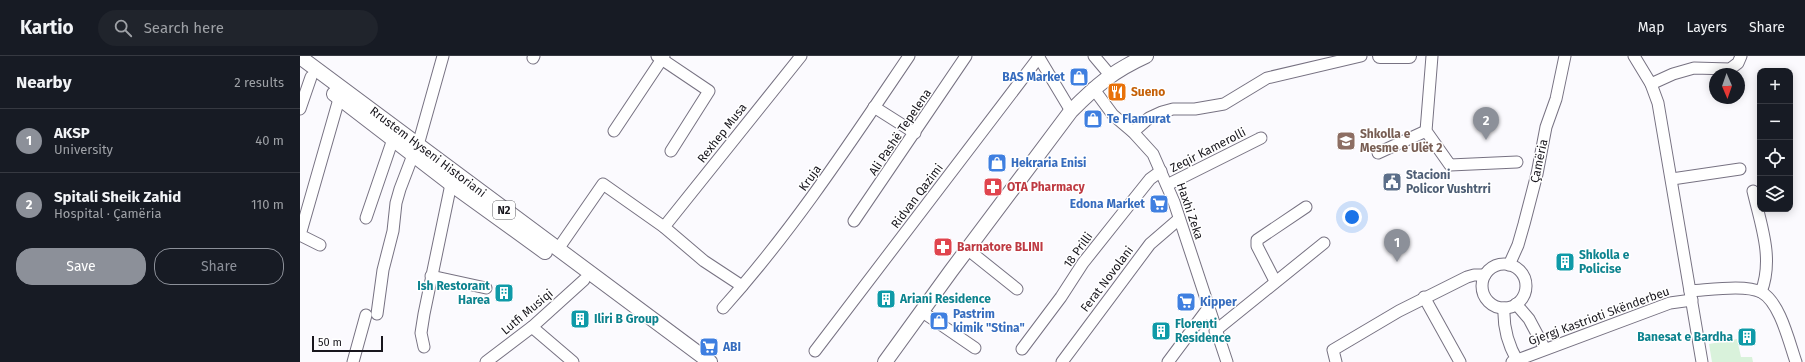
<!DOCTYPE html>
<meta charset="utf-8">
<style>
:root{--surface:#171b24;--page:#20242c;--text:#f1f3f6;--muted:#9ea1a6;--line:#363941;--accent:#8c9099}
body{margin:0;font-family:"Fira Sans",sans-serif;background:var(--page);color:var(--text)}
.controls{position:absolute;right:12px;top:12px;display:grid;overflow:hidden;border-radius:8px;box-shadow:0 2px 10px #0003}
.controls button{width:36px;height:36px;display:grid;place-items:center;padding:0;border:0;border-bottom:1px solid var(--line);background:var(--surface);color:var(--text);font:20px sans-serif}
.compass{position:absolute;left:1409px;top:12px;width:36px;height:36px;border-radius:50%;background:var(--surface);box-shadow:0 2px 10px #0003;rotate:178deg}
.scale{position:absolute;left:12px;bottom:10px;width:71px;box-sizing:border-box;padding-left:4px;border:2px solid #18161d;border-top:0;font-size:11px;line-height:14px;white-space:nowrap;color:#18161d;-webkit-text-stroke:3px #fff;paint-order:stroke}
.you{position:absolute;left:1052px;top:161px;width:14px;height:14px;margin:-10px;border:3px solid #fff;border-radius:50%;background:#1a73e8;box-shadow:0 0 0 6px #1a73e833}
.badge{display:grid;place-items:center;width:26px;height:26px;border-radius:50%;background:var(--accent);color:#fff;font-size:13px;font-weight:700}
.pin{position:absolute;translate:-50% -33px;filter:drop-shadow(0 1px 2px #0008)}
.pin::after{content:'';position:absolute;top:21px;width:14px;height:12px;background:inherit;clip-path:polygon(0 0,100% 0,50% 100%)}
.list{margin:0;padding:0;list-style:none}
h2{display:flex;justify-content:space-between;align-items:center;height:52px;margin:0;padding:0 16px;font-size:17px}
h2 small{font-size:13px;font-weight:400;color:var(--muted)}
.list li{display:grid;grid-template-columns:26px 1fr auto;gap:12px;align-items:center;box-sizing:border-box;height:64px;padding:0 16px;border-top:1px solid var(--line)}
.list b{display:block;font-size:15px;white-space:nowrap}
.list p{margin:0;font-size:13px;white-space:nowrap;color:var(--muted)}
.list em{font-size:13px;font-style:normal;color:var(--muted)}
.actions{display:flex;gap:8px;padding:12px 16px}
.actions a{flex:1;padding:9px 0;border:1px solid var(--accent);border-radius:16px;text-align:center;font-size:14px;color:var(--accent)}
.actions .main{background:var(--accent);color:#fff}
.icon{flex:none;width:22px;height:22px;fill:none;stroke:currentColor;stroke-width:2;stroke-linecap:round;stroke-linejoin:round}
.map{position:relative;flex:none;width:1505px;height:306px;overflow:hidden}
header{display:flex;align-items:center;gap:24px;box-sizing:border-box;height:56px;padding:0 20px;background:var(--surface);border-bottom:1px solid var(--line)}
header strong{font-size:19px}
nav{display:flex;gap:22px;margin-inline-start:auto;font-size:14px}
.search{width:280px;height:36px;background:var(--page);display:flex;align-items:center;gap:10px;box-sizing:border-box;padding:0 14px;border-radius:22px;color:var(--muted);font-size:15px}
main{display:flex}
aside{flex:1;background:var(--surface)}
.map>svg:first-child{display:block}
.green{fill:#d9f2db}
.lines{fill:none;stroke-linecap:round;stroke-linejoin:round}
.minor-casing{stroke:#777282;stroke-width:13}
.major-casing{stroke:#777282;stroke-width:16}
.minor{stroke:#fff;stroke-width:11}
.major{stroke:#fff;stroke-width:14}
.labels{text-anchor:middle;dominant-baseline:central;stroke-width:3;stroke-linejoin:round;paint-order:stroke}
.shield{fill:#fff;stroke:#5d5c61;stroke-width:1}
.shield-label{font-size:11px;font-weight:bold;fill:#18161d}
.shop-label{font-size:12px;font-weight:bold;fill:#366cbe;stroke:#fff;text-anchor:start}
.food-label{font-size:12px;font-weight:bold;fill:#c56008;stroke:#fff;text-anchor:start}
.street-label{font-size:12px;fill:#18161d;stroke:#fff}
.education-label{font-size:12px;font-weight:bold;fill:#785e54;stroke:#fff;text-anchor:start}
.service-label{font-size:12px;font-weight:bold;fill:#4e5e75;stroke:#fff;text-anchor:start}
.health-label{font-size:12px;font-weight:bold;fill:#be3a42;stroke:#fff;text-anchor:start}
.culture-label{font-size:12px;font-weight:bold;fill:#0d838f;stroke:#fff;text-anchor:start}
</style>
<header>
<strong>Kartio</strong>
<div class="search"><svg class="icon" aria-label="search" viewBox="0 0 24 24"><circle cx="10" cy="10" r="6"/><path d="M15 15l6 6"/></svg>Search here</div>
<nav><a>Map</a><a>Layers</a><a>Share</a></nav>
</header>
<main>
<aside>
<h2>Nearby<small>2 results</small></h2>
<ul class="list">
<li><span class="badge">1</span><div><b>AKSP</b><p>University</p></div><em>40 m</em></li>
<li><span class="badge">2</span><div><b>Spitali Sheik Zahid</b><p>Hospital · Çamëria</p></div><em>110 m</em></li>
</ul>
<div class="actions"><a class="main">Save</a><a>Share</a></div>
</aside>
<div class="map">
<svg width="1505" height="306" viewBox="0 0 1505 306">
<rect width="100%" height="100%" fill="#fbfafe"/>
<polygon class="green" points="1437,283 1441,301 1452,301 1453,306 1412,306 1409,288"/>
<g class="lines">
<defs>
<g id="minor">
<polyline points="357,0 409,35 371,95"/>
<polyline points="738,0 771,55"/>
<polyline points="794,0 810,19"/>
<polyline points="1132,0 1126,75 1150,109 1217,106"/>
<polyline points="1334,0 1351,28 1358,47 1402,306"/>
<polyline points="233,2 234,0"/>
<polyline points="1351,28 1373,18 1394,12 1430,13 1438,7 1441,0"/>
<polyline points="793,32 813,59 833,76 853,98 874,146 927,306"/>
<polyline points="574,51 615,77"/>
<polyline points="0,53 11,21"/>
<polyline points="314,75 364,0"/>
<polyline points="833,76 849,62 862,56 873,53 895,53 924,48 967,22 1061,0"/>
<polyline points="118,89 143,0"/>
<polyline points="1078,97 1126,75"/>
<polyline points="1372,123 1440,113"/>
<polyline points="867,129 961,82"/>
<path d="M1453,135C1461,169 1474,203 1461,236"/>
<polyline points="66,162 93,83"/>
<polyline points="554,165 666,0"/>
<polyline points="364,171 501,0"/>
<polyline points="20,189 0,179 39,43"/>
<polyline points="258,193 303,128 364,171 404,205 442,230"/>
<polyline points="667,193 717,233"/>
<circle cx="1204" cy="230" r="22"/>
<polyline points="1209,209 1218,189 1224,168 1237,118 1246,71 1256,43 1265,0"/>
<polyline points="131,220 186,232"/>
<polyline points="975,225 957,190 957,184 1006,151"/>
<path d="M1390,235C1409,234 1445,228 1461,236C1480,246 1489,286 1496,306"/>
<polyline points="1124,241 1160,306"/>
<polyline points="1216,248 1229,263 1245,293"/>
<path d="M423,252C493,174 550,87 609,0"/>
<path d="M1204,252C1203,272 1208,289 1218,306"/>
<polyline points="621,255 675,292"/>
<polyline points="77,258 83,214 93,175 96,147 100,133 113,99"/>
<polyline points="232,271 273,306"/>
<polyline points="915,275 1024,187"/>
<polyline points="124,291 121,277 124,258 151,128"/>
<polyline points="722,293 761,241 783,207 822,158 850,123 861,115"/>
<polyline points="515,295 739,1"/>
<polyline points="53,306 66,259"/>
<polyline points="186,306 232,271 284,224"/>
<polyline points="762,306 850,188 879,163"/>
<polyline points="868,306 909,251"/>
<polyline points="1036,306 1033,294 1099,255 1167,221 1174,219 1185,219"/>
<polyline points="1212,306 1370,247 1392,244"/>
</g>
<g id="major">
<polyline points="1080,0 1109,0"/>
<polyline points="0,1 410,306"/>
<polyline points="34,38 151,128 245,196"/>
<path d="M585,306L651,215L771,55C797,29 813,15 846,0"/>
</g>
</defs>
<use href="#minor" class="minor-casing"/>
<use href="#major" class="major-casing"/>
<use href="#minor" class="minor"/>
<use href="#major" class="major"/>
</g>
<defs>
<symbol id="shop-square" viewBox="-11 -11 22 22"><rect x="-9" y="-9" width="18" height="18" rx="4" fill="#3f7fe0" stroke="#fff"/><path d="M-5-2.5h2.3a2.7 3.5 0 0 1 5.4 0H5L5.5 6h-11ZM-1.5-2.5h3a1.5 2.3 0 0 0-3 0Z" fill="#fff"/></symbol>
<symbol id="restaurant-square" viewBox="-11 -11 22 22"><rect x="-9" y="-9" width="18" height="18" rx="4" fill="#e8710a" stroke="#fff"/><path d="M-5-6h1v4h1v-4h1v4h1v-4h1v5L-1.5 .5V6h-2V.5L-5-1ZM5-6V6H3V1.5H1.5Q1.5-4 5-6Z" fill="#fff"/></symbol>
<symbol id="school-square" viewBox="-11 -11 22 22"><rect x="-9" y="-9" width="18" height="18" rx="4" fill="#8d6e63" stroke="#fff"/><path d="M0-5L7-2L0 1L-7-2ZM-4 1L0 2.5L4 1V4Q0 6-4 4Z" fill="#fff"/></symbol>
<symbol id="civic-square" viewBox="-11 -11 22 22"><rect x="-9" y="-9" width="18" height="18" rx="4" fill="#5c6f8a" stroke="#fff"/><path d="M-.6-6.5H3V-4.5H.6V-3L4-1V1h2V6H-6V1h2V-1L-.6-3ZM-1.2 2.5V6h2.4V2.5Z" fill="#fff"/></symbol>
<symbol id="pharmacy-square" viewBox="-11 -11 22 22"><rect x="-9" y="-9" width="18" height="18" rx="4" fill="#e0444e" stroke="#fff"/><path d="M-2-6h4v4h4v4h-4v4h-4v-4h-4v-4h4Z" fill="#fff"/></symbol>
<symbol id="supermarket-square" viewBox="-11 -11 22 22"><rect x="-9" y="-9" width="18" height="18" rx="4" fill="#3f7fe0" stroke="#fff"/><path d="M-6-5.5h2.5l.6 2H6L4.5 2H-2.5L-4.4-4H-6ZM-1.5 3.2a1.3 1.3 0 1 0 .1 0ZM3 3.2a1.3 1.3 0 1 0 .1 0Z" fill="#fff"/></symbol>
<symbol id="building-square" viewBox="-11 -11 22 22"><rect x="-9" y="-9" width="18" height="18" rx="4" fill="#0f9aa8" stroke="#fff"/><path d="M-4-6H4V6H1V3H-1V6H-4ZM-2.5-4.3h1.7v1.8h-1.7ZM.8-4.3h1.7v1.8H.8ZM-2.5-1h1.7V.8h-1.7ZM.8-1h1.7V.8H.8Z" fill="#fff"/></symbol>
</defs>
<g fill-rule="evenodd">
<use href="#shop-square" x="768" y="10" width="22" height="22"/>
<use href="#restaurant-square" x="806" y="25" width="22" height="22"/>
<use href="#shop-square" x="782" y="52" width="22" height="22"/>
<use href="#school-square" x="1035" y="74" width="22" height="22"/>
<use href="#shop-square" x="686" y="96" width="22" height="22"/>
<use href="#civic-square" x="1081" y="115" width="22" height="22"/>
<use href="#pharmacy-square" x="682" y="120" width="22" height="22"/>
<use href="#supermarket-square" x="848" y="137" width="22" height="22"/>
<use href="#pharmacy-square" x="632" y="180" width="22" height="22"/>
<use href="#building-square" x="1254" y="195" width="22" height="22"/>
<use href="#building-square" x="193" y="226" width="22" height="22"/>
<use href="#building-square" x="575" y="232" width="22" height="22"/>
<use href="#supermarket-square" x="875" y="235" width="22" height="22"/>
<use href="#building-square" x="269" y="252" width="22" height="22"/>
<use href="#shop-square" x="628" y="254" width="22" height="22"/>
<use href="#building-square" x="850" y="264" width="22" height="22"/>
<use href="#building-square" x="1436" y="270" width="22" height="22"/>
<use href="#supermarket-square" x="398" y="280" width="22" height="22"/>
</g>
<g class="labels">
<rect class="shield" x="193" y="145" width="22" height="18" rx="3"/>
<g class="shield-label">
<text x="204" y="154">N2</text>
</g>
<g class="shop-label">
<text x="765" y="21" text-anchor="end">BAS Market</text>
<text x="807" y="63">Te Flamurat</text>
<text x="711" y="107">Hekraria Enisi</text>
<text x="845" y="148" text-anchor="end">Edona Market</text>
<text x="900" y="246">Kipper</text>
<text x="653" y="258">Pastrim<tspan x="653" dy="14">kimik "Stina"</tspan></text>
<text x="423" y="291">ABI</text>
</g>
<g class="food-label">
<text x="831" y="36">Sueno</text>
</g>
<g class="street-label">
<text transform="translate(600 76) rotate(-56)">Ali Pashë Tepelena</text>
<text transform="translate(422 77) rotate(-52)">Rexhep Musa</text>
<text transform="translate(908 94) rotate(-27)">Zeqir Kamerolli</text>
<text transform="translate(128 96) rotate(37)">Rrustem Hyseni Historiani</text>
<text transform="translate(1239 105) rotate(-78)">Çamëria</text>
<text transform="translate(510 122) rotate(-54)">Kruja</text>
<text transform="translate(617 140) rotate(-53)">Ridvan Qazimi</text>
<text transform="translate(890 155) rotate(71)">Haxhi Zeka</text>
<text transform="translate(778 194) rotate(-54)">18 Prilli</text>
<text transform="translate(807 223) rotate(-53)">Ferat Novolani</text>
<text transform="translate(227 256) rotate(-40)">Lutfi Musiqi</text>
<text transform="translate(1299 260) rotate(-20)">Gjergj Kastrioti Skënderbeu</text>
</g>
<g class="education-label">
<text x="1060" y="78">Shkolla e<tspan x="1060" dy="14">Mesme e Ulët 2</tspan></text>
</g>
<g class="service-label">
<text x="1106" y="119">Stacioni<tspan x="1106" dy="14">Policor Vushtrri</tspan></text>
</g>
<g class="health-label">
<text x="707" y="131">OTA Pharmacy</text>
<text x="657" y="191">Barnatore BLINI</text>
</g>
<g class="culture-label">
<text x="1279" y="199">Shkolla e<tspan x="1279" dy="14">Policise</tspan></text>
<text x="190" y="230" text-anchor="end">Ish Restorant<tspan x="190" dy="14">Harea</tspan></text>
<text x="600" y="243">Ariani Residence</text>
<text x="294" y="263">Iliri B Group</text>
<text x="875" y="268">Florenti<tspan x="875" dy="14">Residence</tspan></text>
<text x="1433" y="281" text-anchor="end">Banesat e Bardha</text>
</g>
</g>
</svg>
<div class="controls">
<button>+</button>
<button>−</button>
<button><svg class="icon" aria-label="locate" viewBox="0 0 24 24"><circle cx="12" cy="12" r="6"/><path d="M12 2v4M12 18v4M2 12h4M18 12h4"/></svg></button>
<button><svg class="icon" aria-label="layers" viewBox="0 0 24 24"><path d="M12 4l9 5-9 5-9-5zM3 14l9 5 9-5"/></svg></button>
</div>
<svg class="compass" viewBox="-18 -18 36 36"><path d="M0-13l5 13h-10z" fill="#e53935"/><path d="M0 13l5-13h-10z" fill="#9ea1a6"/></svg>
<div class="scale">50 m</div>
<div class="you"></div>
<div class="pin badge" style="left:1097px;top:206px">1</div>
<div class="pin badge" style="left:1186px;top:84px">2</div>
</div>
</main>
